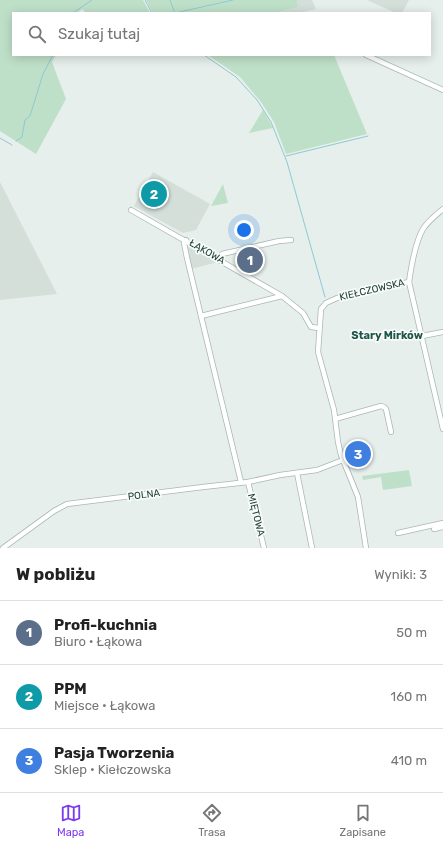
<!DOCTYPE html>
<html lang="pl">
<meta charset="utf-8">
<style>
:root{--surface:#fff;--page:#f2f2f2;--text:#222;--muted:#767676;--line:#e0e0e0;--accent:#7c3aed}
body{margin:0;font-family:Rubik,sans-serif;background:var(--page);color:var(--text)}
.you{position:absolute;left:244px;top:230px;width:14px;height:14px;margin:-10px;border:3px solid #fff;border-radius:50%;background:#1a73e8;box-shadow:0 0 0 6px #1a73e833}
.badge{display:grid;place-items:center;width:26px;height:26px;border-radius:50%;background:var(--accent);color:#fff;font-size:13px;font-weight:700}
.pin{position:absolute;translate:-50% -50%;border:2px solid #fff;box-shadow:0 1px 4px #0006}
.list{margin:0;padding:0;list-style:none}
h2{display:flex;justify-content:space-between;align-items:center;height:52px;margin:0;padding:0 16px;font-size:17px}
h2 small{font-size:13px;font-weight:400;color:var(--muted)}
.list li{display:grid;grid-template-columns:26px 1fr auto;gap:12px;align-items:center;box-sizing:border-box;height:64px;padding:0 16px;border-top:1px solid var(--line)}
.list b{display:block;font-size:15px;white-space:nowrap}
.list p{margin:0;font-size:13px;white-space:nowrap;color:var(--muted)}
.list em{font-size:13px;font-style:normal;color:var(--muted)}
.icon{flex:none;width:22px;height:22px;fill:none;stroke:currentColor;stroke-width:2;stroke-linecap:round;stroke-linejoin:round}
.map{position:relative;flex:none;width:443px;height:548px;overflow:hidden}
.search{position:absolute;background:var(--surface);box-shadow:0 2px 10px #0003;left:12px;right:12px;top:12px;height:44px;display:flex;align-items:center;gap:10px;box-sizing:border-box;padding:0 14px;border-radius:0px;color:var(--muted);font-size:15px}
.sheet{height:244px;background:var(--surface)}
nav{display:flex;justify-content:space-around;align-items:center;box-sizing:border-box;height:56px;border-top:1px solid var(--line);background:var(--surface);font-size:11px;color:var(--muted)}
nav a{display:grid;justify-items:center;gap:2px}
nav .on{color:var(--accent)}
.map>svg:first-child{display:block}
.built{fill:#d4dfda}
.green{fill:#bfe0c8}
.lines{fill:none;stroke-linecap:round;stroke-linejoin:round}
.stream{stroke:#8ec9d4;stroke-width:1}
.minor-casing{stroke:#a8b8b2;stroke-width:6}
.minor{stroke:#fff;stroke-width:4.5}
.labels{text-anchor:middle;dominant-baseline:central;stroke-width:3.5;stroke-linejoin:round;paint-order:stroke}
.street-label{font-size:10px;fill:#24423a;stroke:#f7fbf9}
.neighbourhood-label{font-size:11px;font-weight:bold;fill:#1f5548;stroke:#f7fbf9}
</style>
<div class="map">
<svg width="443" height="548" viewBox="0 0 443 548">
<rect width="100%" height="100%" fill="#e6efeb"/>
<g class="built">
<polygon points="297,0 312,0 316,9 299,13 274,13 298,7"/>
<polygon points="367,0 409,0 402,13 396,13"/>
<polygon points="153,172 210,204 196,230 183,233 134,206"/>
<polygon points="0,182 57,294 0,300"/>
<polygon points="186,244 218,262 191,269"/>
</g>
<g class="green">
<polygon points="0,0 143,0 150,13 85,13 83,9 76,13 13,13 13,55 56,55 52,62 66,99 36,154 0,131"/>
<polygon points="146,0 297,0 298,7 274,13 153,13"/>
<polygon points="208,55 334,55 367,134 286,154 274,122 261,102 240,77"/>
<polygon points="263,110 273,128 249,133"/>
<polygon points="223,184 228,203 211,206"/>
<polygon points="409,470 412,486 383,490 381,477 363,480 362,476"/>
</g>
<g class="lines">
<g class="stream">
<polyline points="145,0 152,13"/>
<polyline points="170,0 175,13 233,0"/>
<polyline points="73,13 92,0"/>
<polyline points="204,55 236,77 257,100 271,122 287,162 325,297"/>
<polyline points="0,138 12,145"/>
<polyline points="16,141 22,137 25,120 30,116 43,74 53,55"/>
<polyline points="286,156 368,136"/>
</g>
<defs>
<g id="minor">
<polyline points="366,55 443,90"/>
<path d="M443,209C436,215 428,221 423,229C416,241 411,268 409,282L443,429"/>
<polyline points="131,210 282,296 303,313 311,327 319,328"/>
<polyline points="186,240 184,243 187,258 241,482"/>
<polyline points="217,258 222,254 279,241 291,240"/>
<polyline points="201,316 282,296"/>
<polyline points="422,336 443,332"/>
<polyline points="335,419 381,406 384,407 386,409 391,432"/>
<polyline points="297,473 312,548"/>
<polyline points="248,482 264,548"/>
<polyline points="434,529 443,527"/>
<polyline points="398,533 443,523"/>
<polyline points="3,548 54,511 67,504 203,487 248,482 280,475 317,470 343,460"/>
<polyline points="366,548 358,497 341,455 338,442 334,410 318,352 321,309 326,303 337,298 409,282"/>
</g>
</defs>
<use href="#minor" class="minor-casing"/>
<use href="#minor" class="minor"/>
</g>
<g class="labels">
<g class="street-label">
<text transform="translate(207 252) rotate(30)">ŁĄKOWA</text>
<text transform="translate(372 290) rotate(-13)">KIEŁCZOWSKA</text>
<text transform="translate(144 495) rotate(-7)">POLNA</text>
<text transform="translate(256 515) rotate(76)">MIĘTOWA</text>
</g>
<g class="neighbourhood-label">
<text x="387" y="335">Stary Mirków</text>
</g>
</g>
</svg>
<div class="you"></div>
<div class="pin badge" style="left:250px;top:260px;background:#5c6f8a">1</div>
<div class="pin badge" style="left:154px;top:194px;background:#0f9aa8">2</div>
<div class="pin badge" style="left:358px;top:454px;background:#3f7fe0">3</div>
<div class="search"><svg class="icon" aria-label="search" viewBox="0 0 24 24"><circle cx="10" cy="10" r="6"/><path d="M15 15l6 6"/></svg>Szukaj tutaj</div>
</div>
<section class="sheet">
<h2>W pobliżu<small>Wyniki: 3</small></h2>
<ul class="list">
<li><span class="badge" style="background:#5c6f8a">1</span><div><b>Profi-kuchnia</b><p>Biuro · Łąkowa</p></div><em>50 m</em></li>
<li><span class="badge" style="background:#0f9aa8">2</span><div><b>PPM</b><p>Miejsce · Łąkowa</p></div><em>160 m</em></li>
<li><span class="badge" style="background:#3f7fe0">3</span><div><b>Pasja Tworzenia</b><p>Sklep · Kiełczowska</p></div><em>410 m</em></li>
</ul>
</section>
<nav>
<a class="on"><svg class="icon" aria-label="map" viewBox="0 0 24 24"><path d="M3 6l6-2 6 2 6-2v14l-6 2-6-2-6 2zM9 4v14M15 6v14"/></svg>Mapa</a>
<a><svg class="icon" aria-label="directions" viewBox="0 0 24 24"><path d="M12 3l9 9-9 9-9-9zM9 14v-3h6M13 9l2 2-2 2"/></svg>Trasa</a>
<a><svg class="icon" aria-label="saved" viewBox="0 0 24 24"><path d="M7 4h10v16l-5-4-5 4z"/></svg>Zapisane</a>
</nav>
